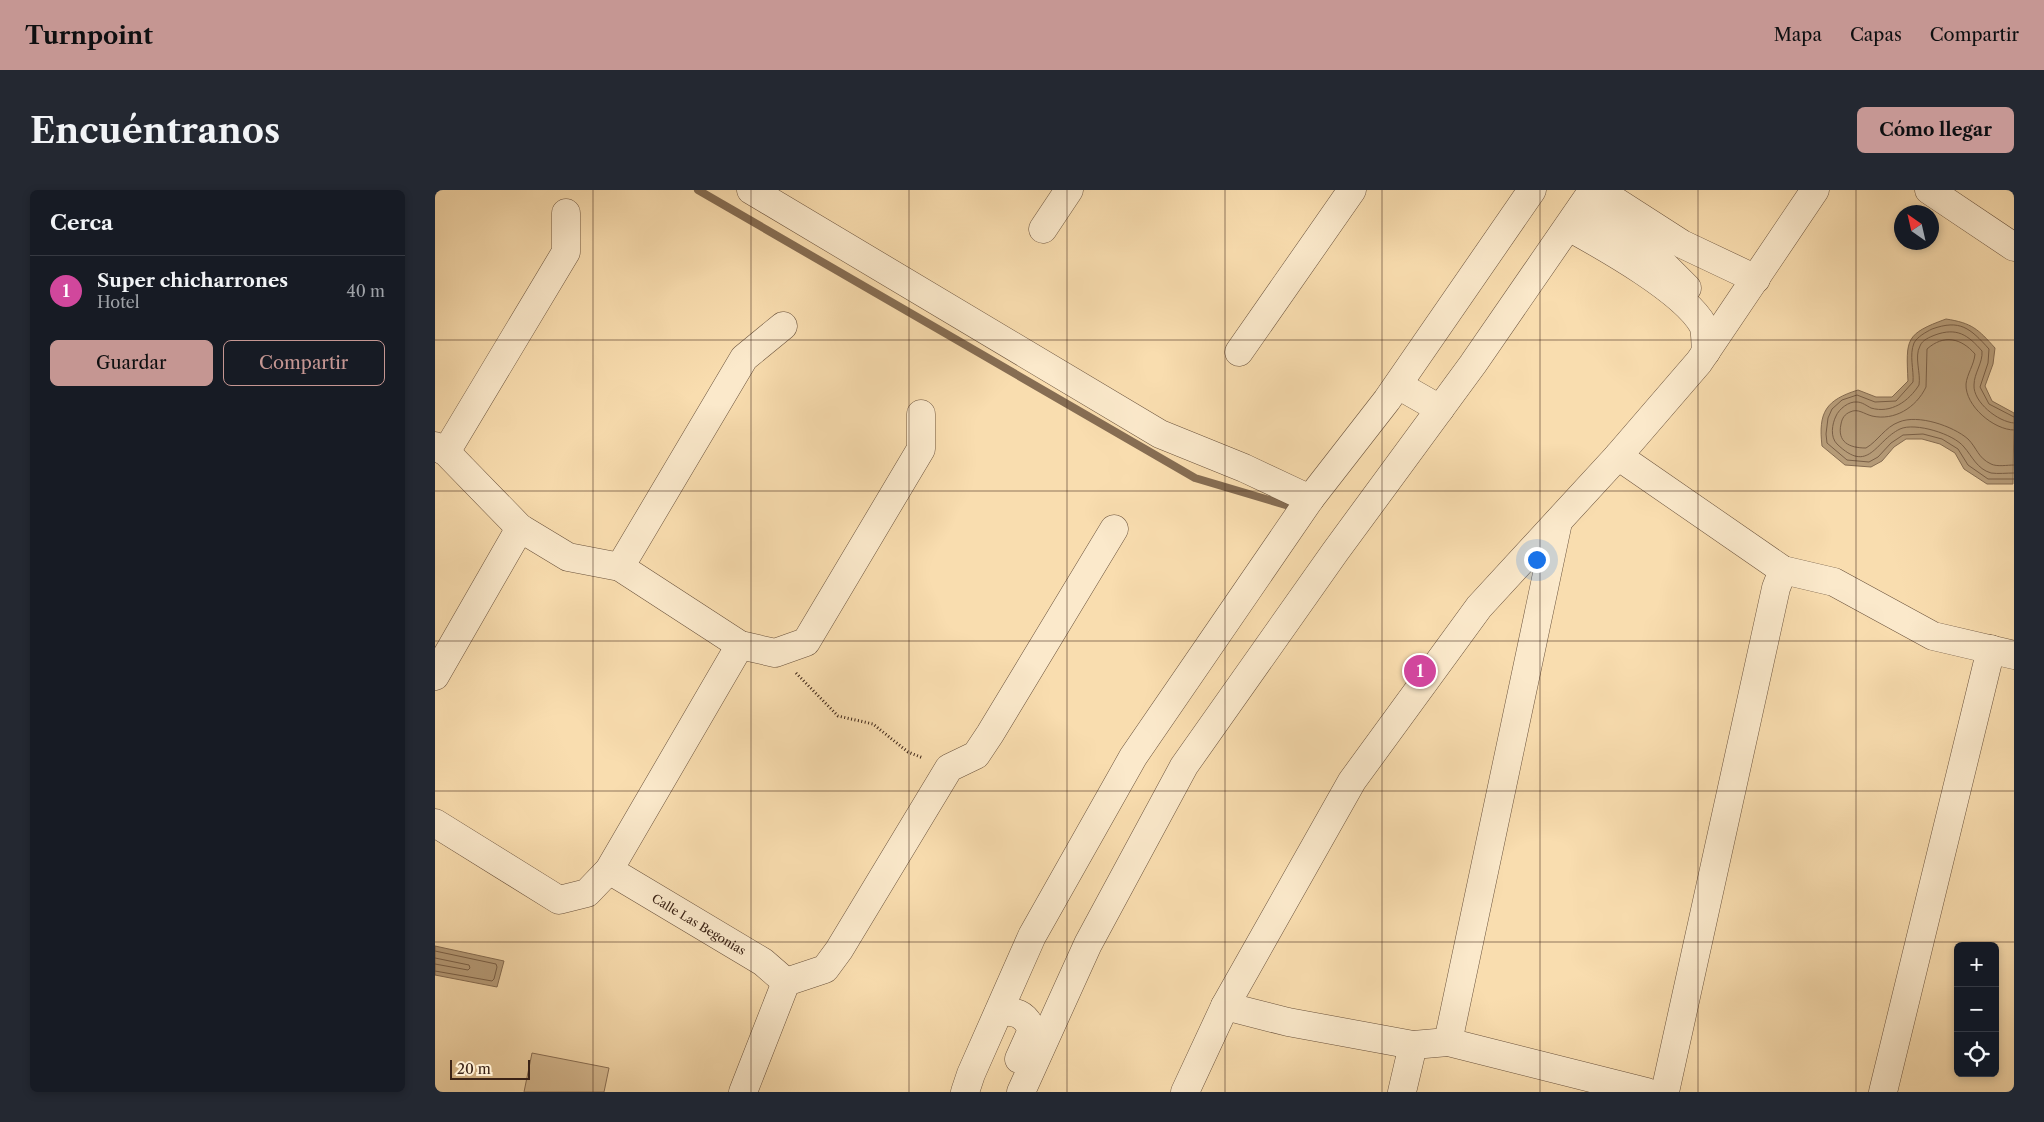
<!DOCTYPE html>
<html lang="es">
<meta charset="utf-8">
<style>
:root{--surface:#171b24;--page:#242831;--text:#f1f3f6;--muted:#9ea1a6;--line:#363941;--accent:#c59692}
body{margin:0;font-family:"Libre Caslon Text",serif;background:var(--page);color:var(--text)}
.controls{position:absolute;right:15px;bottom:15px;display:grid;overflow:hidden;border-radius:8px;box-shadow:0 2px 8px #0003}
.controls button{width:45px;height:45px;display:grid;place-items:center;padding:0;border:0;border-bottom:1px solid var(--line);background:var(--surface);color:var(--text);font:25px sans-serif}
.compass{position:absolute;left:1459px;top:15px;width:45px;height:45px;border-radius:50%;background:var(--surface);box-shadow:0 2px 8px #0003;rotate:326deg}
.scale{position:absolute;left:15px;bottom:12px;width:80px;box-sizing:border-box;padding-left:5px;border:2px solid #3b2316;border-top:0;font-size:14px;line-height:18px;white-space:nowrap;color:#3b2316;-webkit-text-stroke:4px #fbe9cb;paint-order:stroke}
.you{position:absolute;left:1101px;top:369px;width:18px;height:18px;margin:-12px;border:4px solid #fff;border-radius:50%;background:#1a73e8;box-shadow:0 0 0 8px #1a73e833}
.badge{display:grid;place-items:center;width:32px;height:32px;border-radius:50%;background:var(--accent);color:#fff;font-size:16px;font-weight:700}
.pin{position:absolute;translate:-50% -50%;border:2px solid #fff;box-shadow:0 1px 5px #0006}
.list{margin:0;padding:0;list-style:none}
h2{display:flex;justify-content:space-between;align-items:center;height:65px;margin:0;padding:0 20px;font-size:21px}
h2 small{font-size:16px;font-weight:400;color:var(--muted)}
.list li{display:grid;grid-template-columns:32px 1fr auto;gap:15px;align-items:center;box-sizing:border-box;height:70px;padding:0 20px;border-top:1px solid var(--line)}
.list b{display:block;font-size:19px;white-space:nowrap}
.list p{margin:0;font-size:16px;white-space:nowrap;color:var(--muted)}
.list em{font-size:16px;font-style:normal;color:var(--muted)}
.actions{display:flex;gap:10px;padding:15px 20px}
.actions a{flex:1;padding:11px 0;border:1px solid var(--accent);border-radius:8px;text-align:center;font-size:18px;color:var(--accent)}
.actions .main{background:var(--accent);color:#111}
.icon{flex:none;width:28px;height:28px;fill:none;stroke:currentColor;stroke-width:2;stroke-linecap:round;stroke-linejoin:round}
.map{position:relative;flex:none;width:1579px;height:902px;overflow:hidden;border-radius:8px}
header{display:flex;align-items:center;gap:30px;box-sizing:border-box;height:70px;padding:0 25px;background:var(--accent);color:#111}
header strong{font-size:24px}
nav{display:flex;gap:28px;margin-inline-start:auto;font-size:18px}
.intro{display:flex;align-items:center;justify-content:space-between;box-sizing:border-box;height:120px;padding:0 30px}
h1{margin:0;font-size:35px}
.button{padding:12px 22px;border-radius:8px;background:var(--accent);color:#111;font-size:18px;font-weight:700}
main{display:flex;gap:30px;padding:0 30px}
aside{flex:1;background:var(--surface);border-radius:8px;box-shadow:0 2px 8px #0003}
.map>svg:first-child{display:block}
.green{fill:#d9bd95;stroke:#8a7056}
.water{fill:#b89e7b;stroke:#866d53}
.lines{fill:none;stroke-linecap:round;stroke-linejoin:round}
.shore{stroke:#7a6048;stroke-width:1}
.stream{stroke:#866d53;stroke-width:8}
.minor-casing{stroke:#6a523c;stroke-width:29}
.path{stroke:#3b2316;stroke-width:3;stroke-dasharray:1 2.5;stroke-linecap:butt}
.minor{stroke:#fbe9cb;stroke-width:28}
.grid{fill:none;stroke:#3b2316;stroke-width:1;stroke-opacity:0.55}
.labels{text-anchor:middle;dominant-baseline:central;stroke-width:4;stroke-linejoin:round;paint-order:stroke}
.street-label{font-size:12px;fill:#3b2316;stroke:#fbe9cb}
</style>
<header>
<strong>Turnpoint</strong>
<nav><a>Mapa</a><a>Capas</a><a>Compartir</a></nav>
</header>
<div class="intro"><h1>Encuéntranos</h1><a class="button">Cómo llegar</a></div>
<main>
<aside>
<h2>Cerca<small></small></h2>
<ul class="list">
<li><span class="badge" style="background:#d1479c">1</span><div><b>Super chicharrones</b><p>Hotel</p></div><em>40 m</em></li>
</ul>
<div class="actions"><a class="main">Guardar</a><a>Compartir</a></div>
</aside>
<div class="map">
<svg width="1579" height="902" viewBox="0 0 1579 902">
<rect width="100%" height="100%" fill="#f9ddaf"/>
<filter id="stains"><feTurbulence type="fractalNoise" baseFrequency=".004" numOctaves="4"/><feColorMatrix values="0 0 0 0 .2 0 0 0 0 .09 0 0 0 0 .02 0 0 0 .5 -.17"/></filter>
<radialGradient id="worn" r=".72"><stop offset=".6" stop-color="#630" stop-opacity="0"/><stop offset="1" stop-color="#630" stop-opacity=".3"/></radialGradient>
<polygon class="green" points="97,863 174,878 169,902 89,902"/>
<g class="water">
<path d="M1511,129C1537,133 1543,139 1560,158L1558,174L1550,196L1557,211L1579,223L1578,294H1552L1529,279L1520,263L1505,254L1487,249H1471L1459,257L1447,271L1436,277L1410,275L1387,256C1383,222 1391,210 1423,200L1441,207H1457L1473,191C1471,149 1470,144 1511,129Z"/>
<polygon points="0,756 69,771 62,797 0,785"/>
</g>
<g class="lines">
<g class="shore">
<path d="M1579,227L1554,214L1545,197L1553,173L1554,159C1535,138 1525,129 1497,139C1491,142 1482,147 1479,153C1474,165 1479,180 1478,192L1461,211L1440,212L1422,205L1407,210L1397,219L1393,228L1391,244L1392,253L1412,270L1434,272L1443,267L1456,253L1468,245L1488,244L1507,249L1523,259L1533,275L1553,289H1579"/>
<path d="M1579,233C1563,232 1538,212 1539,195C1539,183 1548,173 1547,161C1533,145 1522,137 1500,145C1495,147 1487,150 1485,156C1479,167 1486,183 1484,195C1474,211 1456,224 1436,218C1432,216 1427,212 1422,212C1414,211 1404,219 1401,226C1397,234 1395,247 1402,254C1434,285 1440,251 1465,239C1480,232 1519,244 1529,257C1537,266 1542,279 1556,283C1563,284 1572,283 1579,283"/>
<path d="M1579,240C1559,240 1530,216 1531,194C1532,184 1539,175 1540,164C1526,148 1509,144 1492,159L1491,197C1481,218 1459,231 1437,226C1429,224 1423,218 1415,222C1410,224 1407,228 1406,234C1402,252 1414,258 1431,258C1443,251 1450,237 1464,232C1483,224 1518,236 1533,249C1542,258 1543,268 1556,274C1562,277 1572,275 1579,275"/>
<polyline points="0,761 61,774 62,777 59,789 57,791 0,781"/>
<polyline points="0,768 34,775 35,778 33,780 0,774"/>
</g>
<polyline class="stream" points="263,0 760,288 854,316"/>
<defs>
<g id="minor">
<polyline points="316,0 725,244 809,278 875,309"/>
<polyline points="1163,0 1247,54 1321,89"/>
<polyline points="1494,0 1579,57"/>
<polyline points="1146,18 1226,72 1252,98"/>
<path d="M1134,37C1170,57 1249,101 1268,135C1271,142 1270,154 1271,162"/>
<polyline points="608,39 634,0"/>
<polyline points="804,162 917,0"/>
<polyline points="963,195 1005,219"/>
<polyline points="0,256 11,262 85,338 133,367 185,377 305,455 340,463 371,452 486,259 486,224"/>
<polyline points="11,262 131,62 131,23"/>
<polyline points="1183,266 1348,380 1399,392 1498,446 1579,465"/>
<polyline points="185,377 309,168 348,136"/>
<polyline points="0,486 85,338"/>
<polyline points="0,633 124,710 152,703 174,680 305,455"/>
<path id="s1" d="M174,680L328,772L351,792"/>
<polyline points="790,816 853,832 978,855 1013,852 1212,902"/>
<path d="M564,822C580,821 590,823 597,840L584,869"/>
<polyline points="1013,852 1123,332"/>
<polyline points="308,902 351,792 390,779 404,760 514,578 541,565 555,544 679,339"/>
<polyline points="530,902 536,884 597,746 698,567 875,309 952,210 1097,0"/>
<polyline points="586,902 653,754 749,576 900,362 1038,174 1158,0"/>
<polyline points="750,902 790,816 917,591 1044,417 1183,266 1264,172 1380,0"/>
<polyline points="967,902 978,855"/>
<polyline points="1230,902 1341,398 1348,380"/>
<polyline points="1448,902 1556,459"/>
</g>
</defs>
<use href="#minor" class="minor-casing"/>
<polyline class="path" points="361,483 403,526 438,534 473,562 488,568"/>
<use href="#minor" class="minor"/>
</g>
<path class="grid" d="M158,0V902M316,0V902M474,0V902M632,0V902M790,0V902M947,0V902M1105,0V902M1263,0V902M1421,0V902M0,150H1579M0,301H1579M0,451H1579M0,601H1579M0,752H1579"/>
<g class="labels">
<g class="street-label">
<text stroke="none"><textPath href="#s1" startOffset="105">Calle Las Begonias</textPath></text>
</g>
</g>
<rect width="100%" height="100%" filter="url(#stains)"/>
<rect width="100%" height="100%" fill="url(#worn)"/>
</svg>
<div class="controls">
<button>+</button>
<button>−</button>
<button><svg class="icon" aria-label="locate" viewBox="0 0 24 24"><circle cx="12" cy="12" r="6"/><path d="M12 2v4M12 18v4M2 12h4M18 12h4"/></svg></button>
</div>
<svg class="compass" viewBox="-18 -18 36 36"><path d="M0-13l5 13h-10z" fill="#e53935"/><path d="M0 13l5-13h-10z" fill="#9ea1a6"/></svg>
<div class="scale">20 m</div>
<div class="you"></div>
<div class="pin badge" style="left:985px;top:481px;background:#d1479c">1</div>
</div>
</main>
